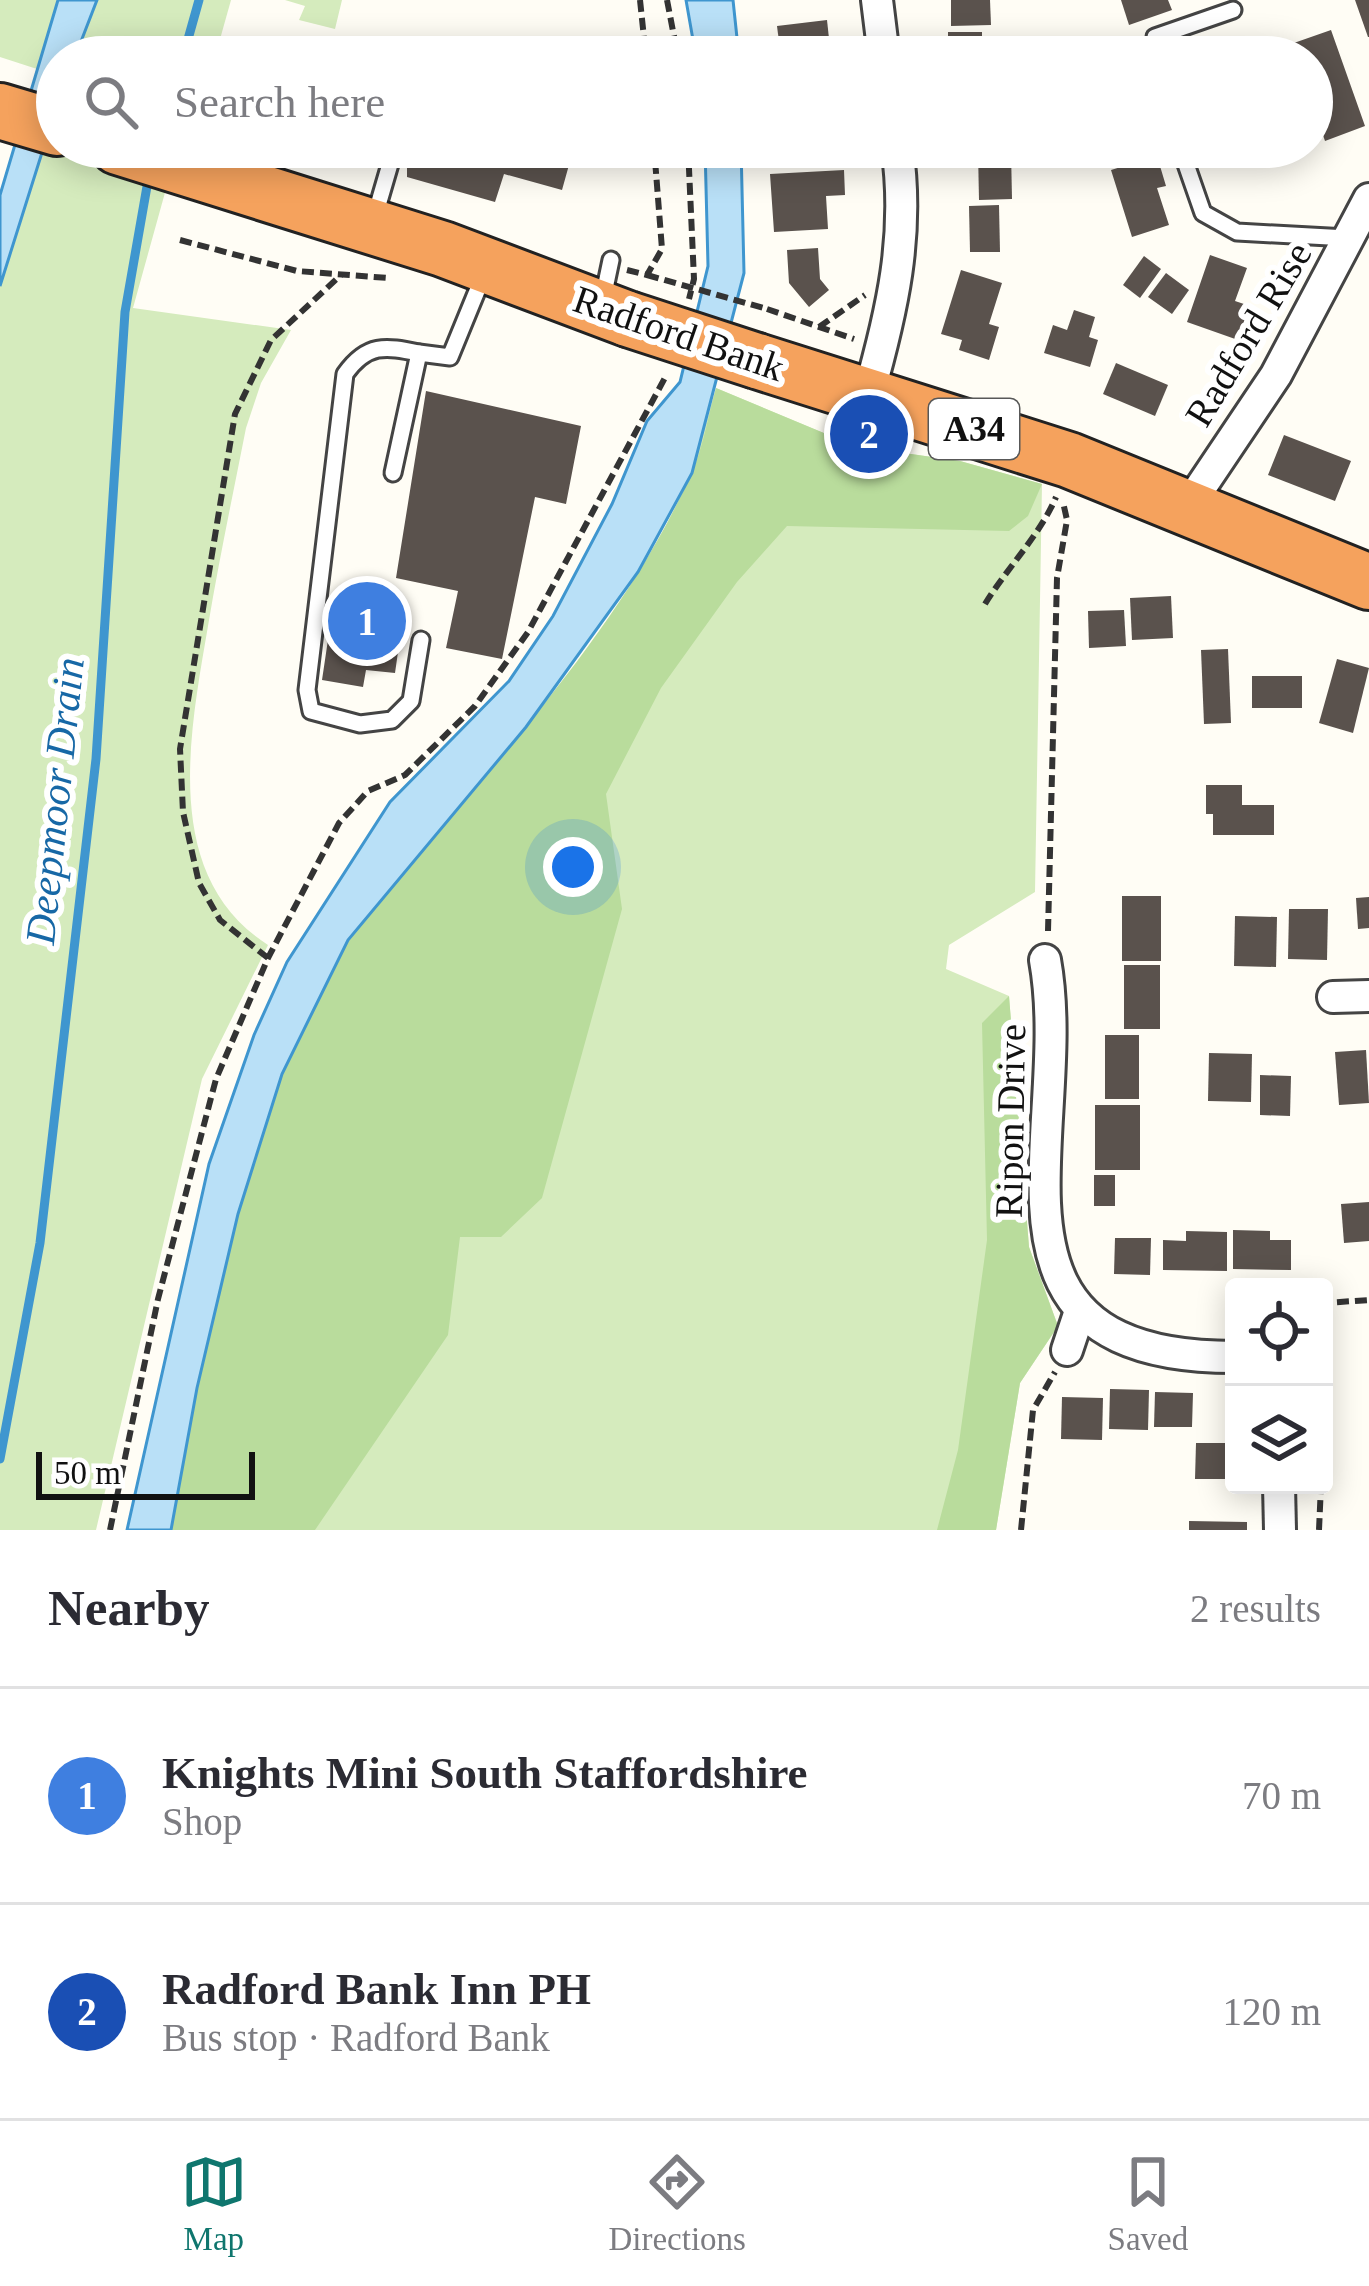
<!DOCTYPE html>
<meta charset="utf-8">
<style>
:root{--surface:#fff;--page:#f7f7f7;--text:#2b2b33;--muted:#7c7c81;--line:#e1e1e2;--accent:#0f766e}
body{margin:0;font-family:"Times New Roman",serif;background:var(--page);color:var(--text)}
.controls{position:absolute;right:36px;bottom:36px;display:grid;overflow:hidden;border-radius:12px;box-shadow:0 6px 30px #0003}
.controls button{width:108px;height:108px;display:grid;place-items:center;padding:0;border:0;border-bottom:3px solid var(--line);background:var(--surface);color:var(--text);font:60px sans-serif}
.scale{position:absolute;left:36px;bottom:30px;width:219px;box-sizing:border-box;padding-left:12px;border:6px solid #111;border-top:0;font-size:33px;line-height:42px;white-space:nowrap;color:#111;-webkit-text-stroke:9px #fff;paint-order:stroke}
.you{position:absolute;left:573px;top:867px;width:42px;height:42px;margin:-30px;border:9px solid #fff;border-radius:50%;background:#1a73e8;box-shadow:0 0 0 18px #1a73e833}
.badge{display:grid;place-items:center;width:78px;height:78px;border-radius:50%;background:var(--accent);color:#fff;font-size:39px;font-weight:700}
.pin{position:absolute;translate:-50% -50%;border:6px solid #fff;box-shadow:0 3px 12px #0006}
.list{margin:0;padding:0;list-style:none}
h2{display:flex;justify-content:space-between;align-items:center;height:156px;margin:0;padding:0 48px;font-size:51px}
h2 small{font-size:39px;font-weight:400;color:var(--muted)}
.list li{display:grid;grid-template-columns:78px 1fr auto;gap:36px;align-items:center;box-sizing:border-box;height:216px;padding:0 48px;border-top:3px solid var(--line)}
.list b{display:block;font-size:45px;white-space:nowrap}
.list p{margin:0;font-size:39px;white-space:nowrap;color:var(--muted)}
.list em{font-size:39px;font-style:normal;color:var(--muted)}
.icon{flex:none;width:66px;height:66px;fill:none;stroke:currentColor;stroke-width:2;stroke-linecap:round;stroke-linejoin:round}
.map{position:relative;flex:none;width:1369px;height:1530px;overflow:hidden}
.search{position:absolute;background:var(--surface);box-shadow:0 6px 30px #0003;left:36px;right:36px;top:36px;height:132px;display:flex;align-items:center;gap:30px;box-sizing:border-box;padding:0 42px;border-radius:66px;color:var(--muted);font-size:45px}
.sheet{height:588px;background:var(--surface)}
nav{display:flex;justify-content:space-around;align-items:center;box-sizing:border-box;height:168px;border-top:3px solid var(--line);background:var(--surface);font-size:33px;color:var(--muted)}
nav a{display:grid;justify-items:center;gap:6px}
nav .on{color:var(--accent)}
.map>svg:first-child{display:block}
.green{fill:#d5ebbd}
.forest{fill:#b9dc9c}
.water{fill:#b9e0f7;stroke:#3f96cf;stroke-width:3}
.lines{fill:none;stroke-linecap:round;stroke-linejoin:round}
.stream{stroke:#3f96cf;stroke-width:9}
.building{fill:#5a524d}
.lane-casing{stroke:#444;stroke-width:21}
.street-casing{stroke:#444;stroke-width:36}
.highway-casing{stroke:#222;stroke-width:60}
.path{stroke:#333;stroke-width:6;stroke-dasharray:12 6;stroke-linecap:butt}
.lane{stroke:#fff;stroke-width:15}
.street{stroke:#fff;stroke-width:30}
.highway{stroke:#f5a25d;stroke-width:54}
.highway-bridge-casing{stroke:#222;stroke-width:60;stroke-linecap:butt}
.path-bridge{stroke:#333;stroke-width:6;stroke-dasharray:12 6;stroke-linecap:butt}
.highway-bridge{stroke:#f5a25d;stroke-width:54}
.labels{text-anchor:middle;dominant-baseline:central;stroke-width:12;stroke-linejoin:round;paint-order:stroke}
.shield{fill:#fff;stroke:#585858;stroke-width:3}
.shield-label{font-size:36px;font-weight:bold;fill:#111}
.street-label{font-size:39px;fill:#111;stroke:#fff}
.water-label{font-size:42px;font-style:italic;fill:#1768a6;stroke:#fff}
</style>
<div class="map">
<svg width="1369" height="1530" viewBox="0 0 1369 1530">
<rect width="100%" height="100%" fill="#fffdf5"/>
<g class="green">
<polygon points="0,0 58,0 37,69 0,57"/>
<polygon points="97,0 231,0 215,57 75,57"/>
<polygon points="285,0 342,0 335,29 299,20 305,6"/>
<path d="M40,149L166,189L133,308L291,330L261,383L246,428C233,494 219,560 208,626C190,732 160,876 268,945L202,1079L96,1530H0V286Z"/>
<polygon points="716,388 855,446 960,461 1042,484 1035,892 949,945 946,969 1009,996 1029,1247 1058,1326 1020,1383 996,1530 171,1530 692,473"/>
</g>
<g class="forest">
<path d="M716,388L855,446L960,461L1042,484L1028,516L1009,531L787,526L737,582L661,688L606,794L622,909L542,1198L501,1237H460L448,1335L315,1530H171C207,1332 242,1117 347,942C384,882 440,827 486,774C563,684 642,583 691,475C703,448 708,416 716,388Z"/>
<polygon points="1009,996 1029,1247 1058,1326 1020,1383 996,1530 937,1530 958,1450 987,1240 982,1023"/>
</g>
<g class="water">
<polygon points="58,0 97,0 75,57 57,57 57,105 0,286 0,195"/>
<polygon points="686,0 733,0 739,57 696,57"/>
<polygon points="705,147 741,147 744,273 692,473 638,572 526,727 348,940 282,1074 238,1214 197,1388 171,1530 127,1530 209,1164 254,1035 287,962 390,802 509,681 553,616 612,504 647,421 680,382 708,266"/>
</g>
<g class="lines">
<g class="stream">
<polyline points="183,57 199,0"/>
<polyline points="0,1459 40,1243 96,759 125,312 149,175"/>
</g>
</g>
<g class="building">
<polygon points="951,0 990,0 991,25 951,26"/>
<polygon points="1121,0 1168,0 1172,10 1129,25"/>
<polygon points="1355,0 1369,0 1369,37 1368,37"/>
<polygon points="827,20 831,57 781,57 777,26"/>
<polygon points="1331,30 1365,126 1325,141 1312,103 1312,57 1296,57 1291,44"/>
<rect x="948" y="32" width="34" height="25"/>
<polygon points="407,147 574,147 562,190 504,174 495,202 407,177"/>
<polygon points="796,147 826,147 827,159 798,162"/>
<polygon points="978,151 1011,151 1012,199 979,200"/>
<polygon points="1157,156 1166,186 1157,188 1169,225 1132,237 1111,170"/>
<polygon points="844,170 845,195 826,196 828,229 774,232 770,174"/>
<polygon points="999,205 1000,252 970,252 969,206"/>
<polygon points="818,248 820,279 829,290 809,307 789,283 787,250"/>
<polygon points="1210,255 1247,268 1235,301 1250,306 1238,340 1187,322"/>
<polygon points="1144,256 1161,269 1140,298 1123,285"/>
<polygon points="961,270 1002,283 989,324 999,327 989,360 959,350 962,340 941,334"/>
<polygon points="1166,273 1189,290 1172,314 1148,297"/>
<polygon points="1074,310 1095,317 1089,337 1098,340 1090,367 1044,353 1053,325 1067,330"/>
<polygon points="1116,363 1168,385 1155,416 1103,394"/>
<polygon points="426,391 581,426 566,504 535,497 502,659 446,648 458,591 396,578"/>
<polygon points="1284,435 1351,461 1335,501 1268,475"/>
<polygon points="1171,596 1173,638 1132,640 1130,598"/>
<polygon points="1124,610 1126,646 1089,648 1088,611"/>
<polygon points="332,613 402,624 395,673 366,670 363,687 322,680"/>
<polygon points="1228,649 1231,723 1204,724 1201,650"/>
<polygon points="1337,659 1369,668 1353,733 1319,723"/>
<rect x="1252" y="676" width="50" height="32"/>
<polygon points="1206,785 1242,785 1242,805 1274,805 1274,835 1213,835 1213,814 1206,814"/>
<rect x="1122" y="896" width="39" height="65"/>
<polygon points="1369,897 1369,928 1358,929 1356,898"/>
<polygon points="1289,909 1328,909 1327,960 1288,959"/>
<polygon points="1235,916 1277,917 1276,967 1234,966"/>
<rect x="1124" y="965" width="36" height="64"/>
<rect x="1105" y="1035" width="34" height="64"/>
<polygon points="1366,1050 1369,1103 1339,1105 1335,1052"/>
<polygon points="1209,1053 1252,1054 1251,1102 1208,1101"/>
<polygon points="1260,1075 1291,1076 1290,1116 1260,1115"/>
<rect x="1095" y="1105" width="45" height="65"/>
<rect x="1094" y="1175" width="21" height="31"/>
<polygon points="1369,1202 1369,1241 1344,1243 1341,1204"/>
<polygon points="1233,1230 1270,1231 1270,1240 1291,1240 1291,1270 1233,1269"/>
<polygon points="1186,1231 1227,1232 1227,1271 1163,1270 1163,1240 1186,1241"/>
<polygon points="1115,1238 1151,1238 1150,1275 1114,1274"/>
<polygon points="1110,1389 1149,1390 1148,1430 1109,1429"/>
<polygon points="1155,1392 1193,1393 1192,1427 1154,1427"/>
<polygon points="1062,1397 1103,1398 1102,1440 1061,1439"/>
<polygon points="1196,1443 1227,1443 1226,1479 1195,1479"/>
<polygon points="1189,1521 1247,1522 1247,1530 1189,1530"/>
</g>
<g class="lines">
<defs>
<g id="lane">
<polyline points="1153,57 1155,37 1233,10"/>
<polyline points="1180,147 1203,213 1237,232 1347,238"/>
<polyline points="374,219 395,147"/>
<polyline points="603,298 611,260"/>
<path d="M419,353C385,346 367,343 345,374L307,690L311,711L360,724L392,720L411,701L421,640"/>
<polyline points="393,473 419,353 450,357 484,274"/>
</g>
<g id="street">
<polyline points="877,0 884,57"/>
<path d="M868,396C892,312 910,234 897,147"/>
<polyline points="1188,506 1276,375 1369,199"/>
<path d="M1045,960C1076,1132 955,1357 1234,1357"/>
<polyline points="1333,997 1369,996"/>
<polyline points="1067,1350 1079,1314"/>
<polyline points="1279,1485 1280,1530"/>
</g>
<g id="highway">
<polyline points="0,111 57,128"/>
<polyline points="118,147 443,249 628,319"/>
<polyline points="757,361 1069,460 1369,582"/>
</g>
</defs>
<use href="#lane" class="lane-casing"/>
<use href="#street" class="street-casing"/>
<use href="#highway" class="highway-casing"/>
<g class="path">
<polyline points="640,0 646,57"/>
<polyline points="667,0 678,57"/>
<polyline points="688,147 694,279 689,299"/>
<polyline points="654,156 691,168"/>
<polyline points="180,240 297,271 388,278"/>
<polyline points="627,270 647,275 662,249 654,147"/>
<polyline points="767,309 854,339"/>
<polyline points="819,327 865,295"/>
<path d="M985,604C1007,568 1040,535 1056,497"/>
<polyline points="1048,931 1057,578 1067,520 1063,502"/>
<polyline points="268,958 220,920 199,883 183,812 180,749 235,414 271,340 342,274"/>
<polyline points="1324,1381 1325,1303 1369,1300"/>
<polyline points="110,1530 158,1299 216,1079 268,958 339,823 368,791 405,775 475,706 528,632 667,374"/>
<polyline points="1021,1530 1033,1410 1055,1372"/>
<polyline points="1319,1530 1321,1485"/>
</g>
<use href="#lane" class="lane"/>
<use href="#street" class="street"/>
<use href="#highway" class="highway"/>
<defs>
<polyline id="highway-bridge" points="628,319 757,361"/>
</defs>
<use href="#highway-bridge" class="highway-bridge-casing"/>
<polyline class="path-bridge" points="647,275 767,309"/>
<use href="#highway-bridge" class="highway-bridge"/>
</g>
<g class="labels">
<rect class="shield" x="929" y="399" width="90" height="60" rx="9"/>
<g class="shield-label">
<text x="974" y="429">A34</text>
</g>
<g class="street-label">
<text transform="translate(679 333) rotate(19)">Radford Bank</text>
<text transform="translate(1248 334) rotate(-59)">Radford Rise</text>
<text transform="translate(1010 1121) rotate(-89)">Ripon Drive</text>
</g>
<g class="water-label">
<text transform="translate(55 801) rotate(-84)">Deepmoor Drain</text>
</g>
</g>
</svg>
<div class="controls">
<button><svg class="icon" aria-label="locate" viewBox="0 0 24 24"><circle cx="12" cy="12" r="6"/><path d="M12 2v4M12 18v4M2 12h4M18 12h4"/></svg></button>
<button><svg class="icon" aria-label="layers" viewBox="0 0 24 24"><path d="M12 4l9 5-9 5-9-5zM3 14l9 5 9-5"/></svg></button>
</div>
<div class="scale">50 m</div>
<div class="you"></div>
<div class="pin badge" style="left:367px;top:621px;background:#3f7fe0">1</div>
<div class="pin badge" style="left:869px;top:434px;background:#1a4fb4">2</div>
<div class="search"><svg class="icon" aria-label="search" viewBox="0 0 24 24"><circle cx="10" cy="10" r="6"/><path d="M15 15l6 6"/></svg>Search here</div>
</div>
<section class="sheet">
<h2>Nearby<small>2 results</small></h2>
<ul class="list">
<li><span class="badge" style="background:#3f7fe0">1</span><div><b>Knights Mini South Staffordshire</b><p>Shop</p></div><em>70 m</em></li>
<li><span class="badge" style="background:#1a4fb4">2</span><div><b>Radford Bank Inn PH</b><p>Bus stop · Radford Bank</p></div><em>120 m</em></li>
</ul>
</section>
<nav>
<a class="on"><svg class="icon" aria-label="map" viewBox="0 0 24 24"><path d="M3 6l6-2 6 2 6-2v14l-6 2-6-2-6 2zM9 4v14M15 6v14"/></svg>Map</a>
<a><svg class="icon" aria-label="directions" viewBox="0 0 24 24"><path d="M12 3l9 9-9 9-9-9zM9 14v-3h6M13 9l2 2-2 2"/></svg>Directions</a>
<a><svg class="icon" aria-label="saved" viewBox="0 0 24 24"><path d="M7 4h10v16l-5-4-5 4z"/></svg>Saved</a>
</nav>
